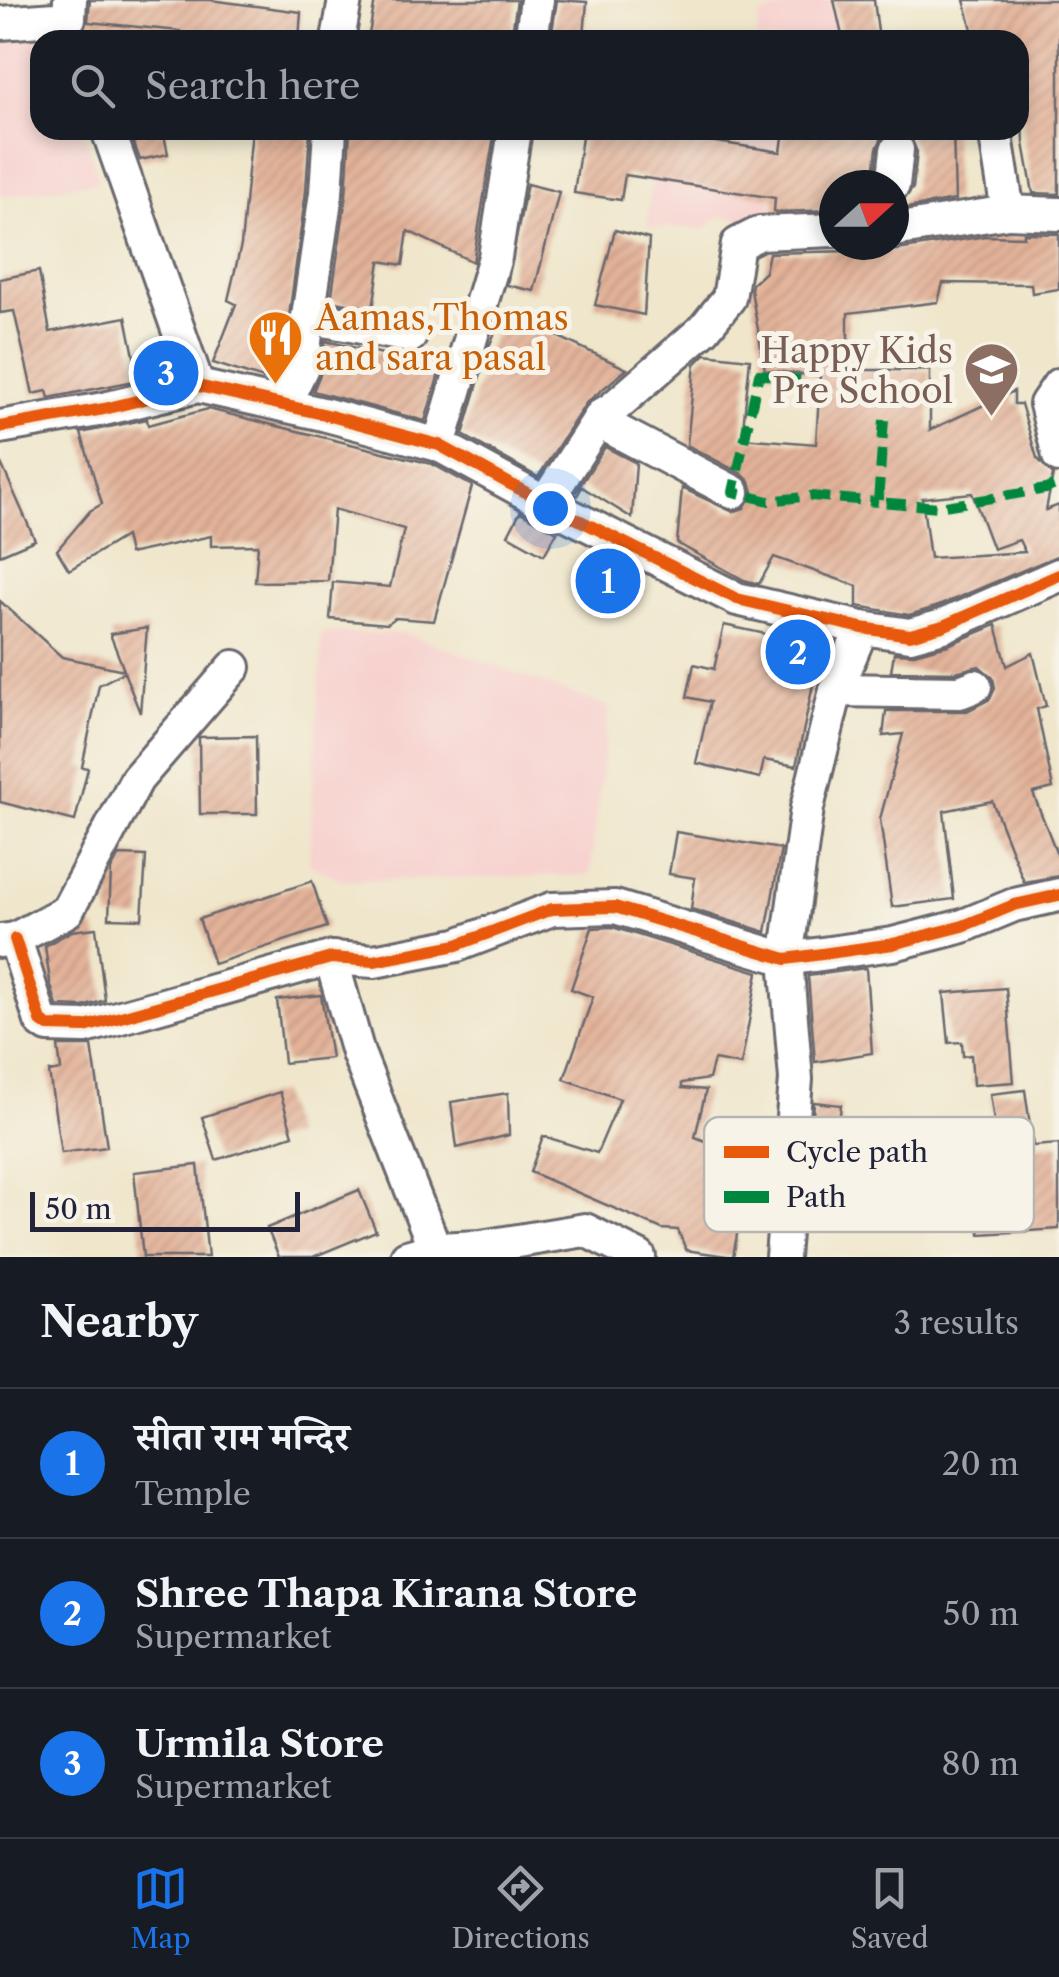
<!DOCTYPE html>
<meta charset="utf-8">
<style>
:root{--surface:#171b24;--page:#20242c;--text:#f1f3f6;--muted:#9ea1a6;--line:#363941;--accent:#1a73e8}
body{margin:0;font-family:"Libre Caslon Text","Noto Serif Devanagari",serif;background:var(--page);color:var(--text)}
.compass{position:absolute;left:819px;top:170px;width:90px;height:90px;border-radius:50%;background:var(--surface);box-shadow:0 5px 15px #0003;rotate:69deg}
.scale{position:absolute;left:30px;bottom:25px;width:270px;box-sizing:border-box;padding-left:10px;border:5px solid #22223b;border-top:0;font-size:28px;line-height:35px;white-space:nowrap;color:#22223b;-webkit-text-stroke:8px #f7f3e8;paint-order:stroke}
.you{position:absolute;left:550px;top:508px;width:35px;height:35px;margin:-25px;border:8px solid #fff;border-radius:50%;background:#1a73e8;box-shadow:0 0 0 15px #1a73e833}
.badge{display:grid;place-items:center;width:65px;height:65px;border-radius:50%;background:var(--accent);color:#fff;font-size:32px;font-weight:700}
.pin{position:absolute;translate:-50% -50%;border:5px solid #fff;box-shadow:0 2px 10px #0006}
.list{margin:0;padding:0;list-style:none}
h2{display:flex;justify-content:space-between;align-items:center;height:130px;margin:0;padding:0 40px;font-size:42px}
h2 small{font-size:32px;font-weight:400;color:var(--muted)}
.list li{display:grid;grid-template-columns:65px 1fr auto;gap:30px;align-items:center;box-sizing:border-box;height:150px;padding:0 40px;border-top:2px solid var(--line)}
.list b{display:block;font-size:38px;white-space:nowrap}
.list p{margin:0;font-size:32px;white-space:nowrap;color:var(--muted)}
.list em{font-size:32px;font-style:normal;color:var(--muted)}
.icon{flex:none;width:55px;height:55px;fill:none;stroke:currentColor;stroke-width:2;stroke-linecap:round;stroke-linejoin:round}
.map{position:relative;flex:none;width:1059px;height:1257px;overflow:hidden}
.search{position:absolute;background:var(--surface);box-shadow:0 5px 15px #0003;left:30px;right:30px;top:30px;height:110px;display:flex;align-items:center;gap:25px;box-sizing:border-box;padding:0 35px;border-radius:30px;color:var(--muted);font-size:38px}
.sheet{height:580px;background:var(--surface)}
nav{display:flex;justify-content:space-around;align-items:center;box-sizing:border-box;height:140px;border-top:2px solid var(--line);background:var(--surface);font-size:28px;color:var(--muted)}
nav a{display:grid;justify-items:center;gap:5px}
nav .on{color:var(--accent)}
.map>svg:first-child{display:block}
.built{fill:#f7d0ce}
.building{fill:url(#building-hatch);fill-rule:evenodd}
.lines{fill:none;stroke-linecap:round;stroke-linejoin:round}
.minor-casing{stroke:#6a676d;stroke-width:38}
.minor{stroke:#fff;stroke-width:32}
.quiet{stroke:#00873e;stroke-width:10;stroke-dasharray:20 10;stroke-linecap:butt}
.cycleway-casing{stroke:#f7f3e8;stroke-width:19}
.cycleway{stroke:#e8590c;stroke-width:12}
.labels{text-anchor:middle;dominant-baseline:central;stroke-width:10;stroke-linejoin:round;paint-order:stroke}
.food-label{font-size:35px;fill:#c56008;stroke:#f7f3e8;text-anchor:start}
.education-label{font-size:35px;fill:#785e54;stroke:#f7f3e8;text-anchor:end}
.key{fill:#f7f3e8;stroke:#b7b4b4;stroke-width:2.5}
.key-label{font-size:28px;fill:#22223b}
</style>
<div class="map">
<svg width="1059" height="1257" viewBox="0 0 1059 1257">
<defs>
<pattern id="building-hatch" width="6" height="6" patternUnits="userSpaceOnUse" patternTransform="scale(2.5)"><rect width="6" height="6" fill="#e3b299"/><path d="M-1 1l2-2M0 6l6-6M5 7l2-2" fill="none" stroke="#c29985"/></pattern>
</defs>
<rect width="100%" height="100%" fill="#f7f3e8"/>
<filter id="ink" filterUnits="userSpaceOnUse"><feTurbulence type="fractalNoise" baseFrequency=".01" numOctaves="2"/><feDisplacementMap in="SourceGraphic" scale="20" xChannelSelector="R" yChannelSelector="G"/><feConvolveMatrix kernelMatrix="1 2 1 2 8 2 1 2 1" color-interpolation-filters="sRGB"/></filter>
<filter id="wash" filterUnits="userSpaceOnUse"><feTurbulence type="fractalNoise" baseFrequency=".0048" numOctaves="4" result="noise"/><feDisplacementMap in="SourceGraphic" scale="40" xChannelSelector="R" yChannelSelector="G"/><feGaussianBlur stdDeviation="2.25" result="paint"/><feColorMatrix in="noise" values="0 0 0 0 0 0 0 0 0 0 0 0 0 0 0 0 0 1.4 0 .05"/><feComposite in="paint" operator="in"/></filter>
<g filter="url(#wash)">
<rect width="100%" height="100%" fill="#efe6cb"/>
<g class="built">
<polygon points="812,0 830,0 840,40 756,40 760,15"/>
<polygon points="46,24 52,40 40,40 40,130 83,130 100,181 0,197 0,31"/>
<polygon points="656,130 744,133 782,130 769,225 720,216 705,229 647,227"/>
<polygon points="322,633 404,633 609,707 590,875 342,881 309,864"/>
</g>
<g id="blocks">
<g class="building">
<polygon points="90,0 210,0 301,12 299,40 179,40 180,31 88,22"/>
<polygon points="375,0 517,0 511,40 368,40"/>
<polygon points="557,0 587,2 584,36 552,32"/>
<polygon points="834,0 874,0 879,40 843,40"/>
<polygon points="964,0 1059,0 1059,194 1033,193 1024,143 1019,40 975,40"/>
<polygon points="129,130 163,130 168,154 140,160"/>
<polygon points="252,130 310,130 306,191 283,361 273,382 213,363 236,304 228,300 241,245"/>
<polygon points="350,130 495,130 473,262 408,231 403,265 380,261 373,309 331,301 346,196"/>
<polygon points="583,130 638,130 781,152 784,130 826,130 883,136 877,148 873,185 834,185 834,210 778,212 774,211 775,198 625,175 621,200 574,193"/>
<polygon points="907,130 953,130 955,200 901,209 901,203 913,188 917,152"/>
<polygon points="527,184 559,192 534,291 507,285"/>
<polygon points="615,230 649,239 644,315 595,305"/>
<path d="M1024,233L1059,234V289L1032,293L1031,284L943,283L938,302L848,313V370H930V430L1014,391V404H1021L1037,458L1053,475L1046,510L1059,505V555L936,607L909,615L857,606V586L774,557L759,584L744,580L677,543L682,488L733,512L744,508L753,492L750,482L742,474L687,445L695,364L705,354L750,359L742,438L816,444L820,376L765,370L751,290L752,284L765,272L769,253L897,250L986,236L1024,237ZM972,493L993,549L1019,540L1025,552L930,558L922,498Z"/>
<polygon points="39,271 50,332 126,317 139,380 49,398 47,391 33,394 14,311 0,313 0,279"/>
<polygon points="504,311 627,369 586,403 538,477 463,435 488,349"/>
<polygon points="325,341 441,367 425,421 313,391 322,370"/>
<polygon points="208,409 432,464 472,486 434,621 395,618 387,624 330,619 333,582 390,587 404,529 334,509 328,581 255,582 258,545 211,546 211,536 129,554 125,536 69,570 57,550 90,511 102,504 81,433 147,419 148,425"/>
<polygon points="605,447 636,463 632,518 582,487 577,496 574,495"/>
<polygon points="0,461 35,540 0,555"/>
<polygon points="520,512 557,532 544,555 508,535"/>
<polygon points="0,601 62,657 124,670 110,634 147,628 140,713 124,672 99,685 82,767 88,768 75,821 0,802"/>
<polygon points="724,625 821,646 796,766 764,760 760,778 696,763 710,702 687,697 694,664 714,669"/>
<polygon points="996,625 1007,666 1033,653 1046,706 1037,709 1053,788 1033,793 1059,859 1059,876 1024,882 992,801 944,811 954,899 892,907 880,819 903,734 883,736 886,711 967,711 990,699 995,688 993,678 979,666 956,672 891,671 894,653 914,654 948,645"/>
<polygon points="256,736 257,814 200,814 199,737"/>
<polygon points="676,832 781,849 766,932 691,909 695,878 669,874"/>
<polygon points="119,855 146,856 142,919 109,918 111,870"/>
<polygon points="312,881 327,927 214,964 199,919"/>
<polygon points="612,927 758,972 741,1065 714,1060 709,1079 682,1083 682,1088 706,1090 695,1137 731,1151 710,1206 741,1212 733,1257 686,1250 678,1230 662,1229 530,1172 543,1136 597,1153 620,1099 564,1079 593,997 571,989 592,928"/>
<polygon points="96,928 105,1000 83,1007 57,1006 50,982 45,946 72,931"/>
<polygon points="866,968 872,1053 815,1062 808,976"/>
<polygon points="1006,988 1014,1082 973,1085 971,1055 963,1056 962,1042 949,1043 944,993"/>
<polygon points="321,995 331,1058 284,1063 277,1000"/>
<polygon points="58,1046 92,1046 107,1147 61,1153 49,1072 61,1070"/>
<polygon points="1025,1090 1033,1146 1059,1144 1059,1229 980,1234 976,1177 988,1176 987,1148 998,1148 990,1094"/>
<polygon points="280,1092 293,1135 216,1160 202,1117"/>
<polygon points="508,1093 509,1135 457,1148 451,1102"/>
<polygon points="814,1102 841,1105 839,1123 844,1124 840,1159 848,1161 841,1204 807,1198"/>
<polygon points="198,1165 208,1257 143,1257 134,1172"/>
<polygon points="359,1190 376,1231 313,1257 279,1257 267,1228"/>
</g>
</g>
</g>
<g filter="url(#ink)">
<use href="#blocks" fill-opacity="0" stroke="#6a676d" stroke-width="2.5"/>
<g class="lines">
<defs>
<g id="minor">
<polyline points="0,23 69,18 70,0"/>
<polyline points="338,40 345,0"/>
<polyline points="531,40 537,0"/>
<polyline points="108,130 198,386"/>
<polyline points="330,130 326,193 308,317 410,336"/>
<polyline points="893,185 897,150"/>
<polyline points="1008,212 1059,214"/>
<polyline points="894,230 1008,212 995,130"/>
<polyline points="1059,385 1046,404 1059,456"/>
<polyline points="284,405 302,367 308,317"/>
<polyline points="598,421 733,492"/>
<polyline points="0,427 104,409 198,386 323,414 439,445 545,503 737,599 862,628 910,635 943,626 1059,575"/>
<polyline points="439,445 495,257 515,130"/>
<polyline points="545,503 602,415 612,409 704,329 729,298 738,244 760,233 834,230"/>
<polyline points="836,690 960,692 975,686"/>
<polyline points="15,939 41,1021 48,1026 85,1027 331,958 374,961 457,945 552,909 615,907 786,959 893,944 963,926 1014,905 1059,895"/>
<polyline points="0,941 15,939 67,911 137,779 234,667"/>
<polyline points="331,958 358,1053 435,1249"/>
<polyline points="407,1257 435,1249 481,1247 585,1230 639,1257"/>
<polyline points="782,1257 796,1079 786,959 807,808 836,690 862,628"/>
</g>
</defs>
<use href="#minor" class="minor-casing"/>
<use href="#minor" class="minor"/>
<g class="quiet">
<polyline points="1019,68 1029,65"/>
<polyline points="800,380 759,374 733,492 769,501 811,496 878,502"/>
<polyline points="884,420 878,502 939,507 1046,489 1059,483"/>
</g>
<defs>
<g id="cycleway">
<polyline points="0,427 104,409 198,386 323,414 439,445 545,503 737,599 862,628 910,635 943,626 1059,575"/>
<polyline points="15,939 41,1021 48,1026 85,1027 331,958 374,961 457,945 552,909 615,907 786,959 893,944 963,926 1014,905 1059,895"/>
</g>
</defs>
<use href="#cycleway" class="cycleway-casing"/>
<use href="#cycleway" class="cycleway"/>
</g>
</g>
<defs>
<symbol id="restaurant-pin" viewBox="-11 -11 22 30"><path d="M0 17L-7.5 6A9.5 9.5 0 1 1 7.5 6Z" fill="#e8710a" stroke="#f7f3e8"/><path d="M-5-6h1v4h1v-4h1v4h1v-4h1v5L-1.5 .5V6h-2V.5L-5-1ZM5-6V6H3V1.5H1.5Q1.5-4 5-6Z" fill="#fff"/></symbol>
<symbol id="school-pin" viewBox="-11 -11 22 30"><path d="M0 17L-7.5 6A9.5 9.5 0 1 1 7.5 6Z" fill="#8d6e63" stroke="#f7f3e8"/><path d="M0-5L7-2L0 1L-7-2ZM-4 1L0 2.5L4 1V4Q0 6-4 4Z" fill="#fff"/></symbol>
</defs>
<g fill-rule="evenodd">
<use href="#restaurant-pin" x="244" y="306" width="63" height="86"/>
<use href="#school-pin" x="960" y="338" width="63" height="86"/>
</g>
<g class="labels">
<g class="food-label">
<text x="315" y="317">Aamas,Thomas<tspan x="315" dy="40">and sara pasal</tspan></text>
</g>
<g class="education-label">
<text x="953" y="350">Happy Kids<tspan x="953" dy="40">Pre School</tspan></text>
</g>
</g>
<rect x="704" y="1117" width="330" height="115" rx="15" class="key"/>
<rect x="724" y="1146" width="45" height="12" fill="#e8590c"/>
<rect x="724" y="1191" width="45" height="12" fill="#00873e"/>
<g class="key-label">
<text x="786" y="1162">Cycle path</text>
<text x="786" y="1207">Path</text>
</g>
</svg>
<svg class="compass" viewBox="-18 -18 36 36"><path d="M0-13l5 13h-10z" fill="#e53935"/><path d="M0 13l5-13h-10z" fill="#9ea1a6"/></svg>
<div class="scale">50 m</div>
<div class="you"></div>
<div class="pin badge" style="left:608px;top:581px">1</div>
<div class="pin badge" style="left:798px;top:652px">2</div>
<div class="pin badge" style="left:166px;top:373px">3</div>
<div class="search"><svg class="icon" aria-label="search" viewBox="0 0 24 24"><circle cx="10" cy="10" r="6"/><path d="M15 15l6 6"/></svg>Search here</div>
</div>
<section class="sheet">
<h2>Nearby<small>3 results</small></h2>
<ul class="list">
<li><span class="badge">1</span><div><b>सीता राम मन्दिर</b><p>Temple</p></div><em>20 m</em></li>
<li><span class="badge">2</span><div><b>Shree Thapa Kirana Store</b><p>Supermarket</p></div><em>50 m</em></li>
<li><span class="badge">3</span><div><b>Urmila Store</b><p>Supermarket</p></div><em>80 m</em></li>
</ul>
</section>
<nav>
<a class="on"><svg class="icon" aria-label="map" viewBox="0 0 24 24"><path d="M3 6l6-2 6 2 6-2v14l-6 2-6-2-6 2zM9 4v14M15 6v14"/></svg>Map</a>
<a><svg class="icon" aria-label="directions" viewBox="0 0 24 24"><path d="M12 3l9 9-9 9-9-9zM9 14v-3h6M13 9l2 2-2 2"/></svg>Directions</a>
<a><svg class="icon" aria-label="saved" viewBox="0 0 24 24"><path d="M7 4h10v16l-5-4-5 4z"/></svg>Saved</a>
</nav>
